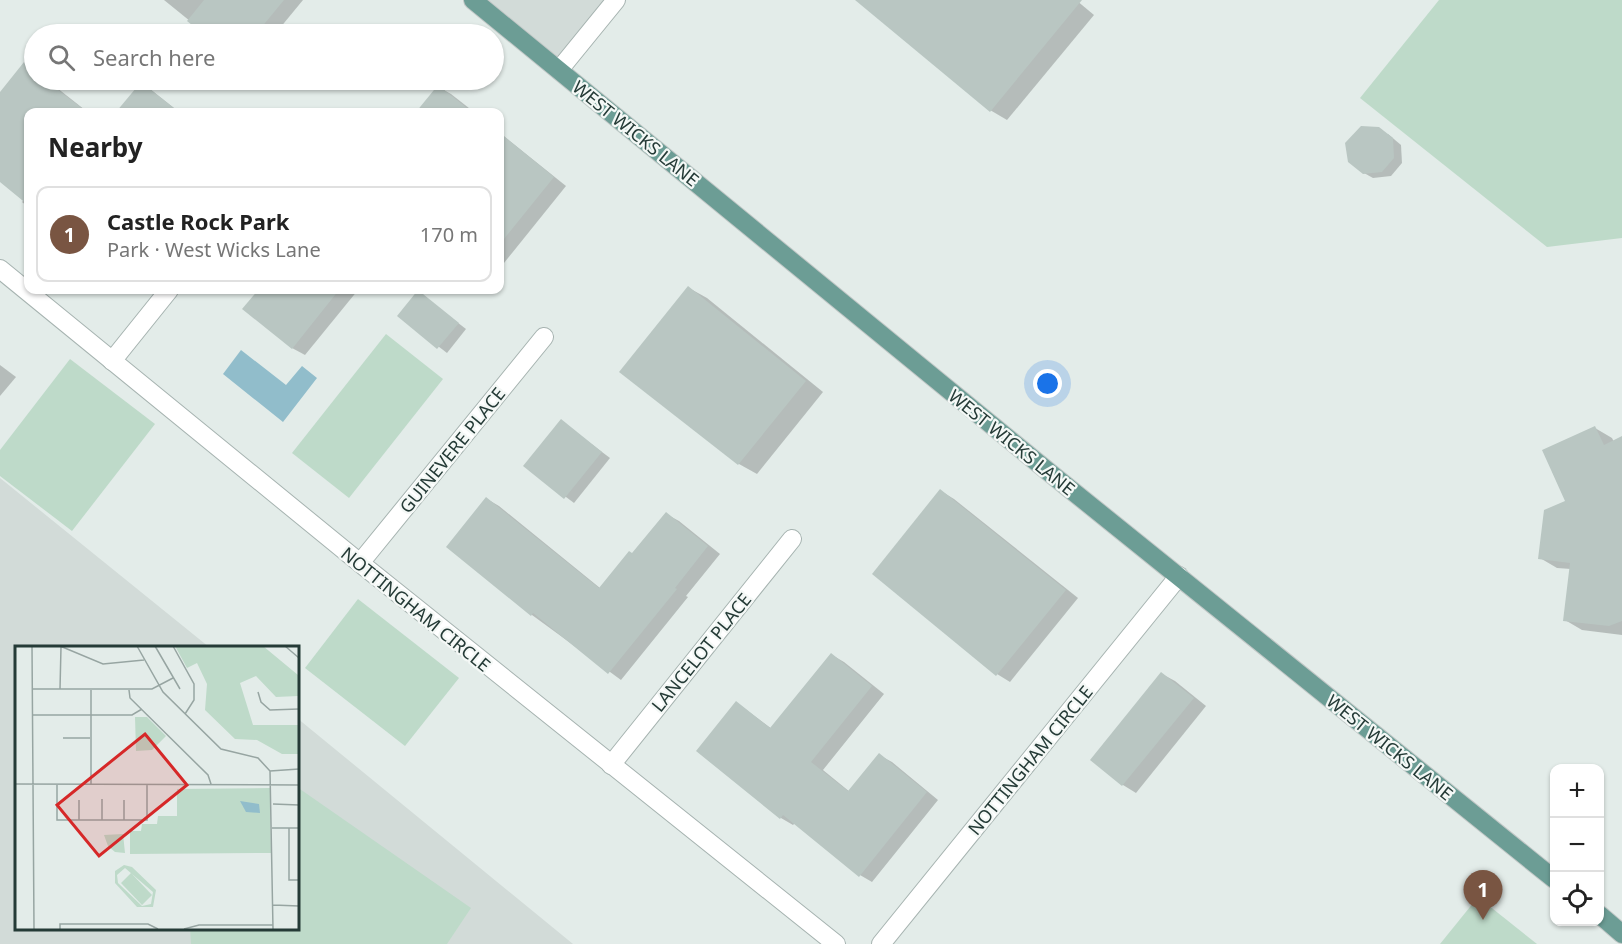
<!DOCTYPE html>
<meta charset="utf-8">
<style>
:root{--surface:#fff;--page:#f6f6f6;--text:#222;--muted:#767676;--line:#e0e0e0;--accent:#795542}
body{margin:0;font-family:"Noto Sans",sans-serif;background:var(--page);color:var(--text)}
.controls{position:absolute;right:18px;bottom:18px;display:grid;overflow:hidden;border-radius:12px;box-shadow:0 2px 4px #0004}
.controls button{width:54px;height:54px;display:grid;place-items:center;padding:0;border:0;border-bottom:2px solid var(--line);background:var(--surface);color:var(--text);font:30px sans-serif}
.you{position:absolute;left:1048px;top:384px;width:21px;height:21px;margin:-15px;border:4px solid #fff;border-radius:50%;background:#1a73e8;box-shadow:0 0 0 9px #1a73e833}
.badge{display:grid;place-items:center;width:39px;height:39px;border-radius:50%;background:var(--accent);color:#fff;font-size:20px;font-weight:700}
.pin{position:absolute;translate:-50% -50px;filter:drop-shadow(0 2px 3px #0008)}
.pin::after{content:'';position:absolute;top:32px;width:21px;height:18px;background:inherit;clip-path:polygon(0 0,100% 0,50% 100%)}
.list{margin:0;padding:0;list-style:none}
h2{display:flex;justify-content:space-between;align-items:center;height:78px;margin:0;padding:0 24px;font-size:26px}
h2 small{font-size:20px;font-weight:400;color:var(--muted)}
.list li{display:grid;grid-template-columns:39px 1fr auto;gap:18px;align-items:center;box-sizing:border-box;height:96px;margin:0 12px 12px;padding:0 12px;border:2px solid var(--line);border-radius:12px}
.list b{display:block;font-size:22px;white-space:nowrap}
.list p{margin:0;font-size:20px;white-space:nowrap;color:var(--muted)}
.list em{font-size:20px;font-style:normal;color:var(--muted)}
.icon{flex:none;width:33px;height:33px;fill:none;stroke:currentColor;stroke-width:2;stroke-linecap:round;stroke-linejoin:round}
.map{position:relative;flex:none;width:1622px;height:944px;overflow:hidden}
.search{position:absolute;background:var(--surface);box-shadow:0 2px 4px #0004;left:24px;top:24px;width:480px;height:66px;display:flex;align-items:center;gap:15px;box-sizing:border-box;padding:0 21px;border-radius:33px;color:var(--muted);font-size:22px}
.panel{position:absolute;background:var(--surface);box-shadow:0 2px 4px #0004;left:24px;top:108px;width:480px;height:186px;border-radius:12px}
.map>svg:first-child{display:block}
.built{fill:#d2dbd8}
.green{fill:#bedac9}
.water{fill:#91bdcb}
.shadow{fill:#0003}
.building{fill:#b9c6c2}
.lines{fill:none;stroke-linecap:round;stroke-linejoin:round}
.minor-casing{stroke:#a6b3b0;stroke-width:20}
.major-casing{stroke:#c2c8c7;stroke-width:20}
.minor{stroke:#fff;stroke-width:18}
.major{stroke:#6c9d95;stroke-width:18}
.labels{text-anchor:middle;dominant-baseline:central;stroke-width:4.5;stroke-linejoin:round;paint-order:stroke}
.street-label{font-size:18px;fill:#253b37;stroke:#f4f8f6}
.inset-road{fill:none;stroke:#97a5a2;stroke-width:1.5}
.view{fill:#d62828;fill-opacity:0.15;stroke:#d62828;stroke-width:3}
.inset-edge{fill:none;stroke:#253b37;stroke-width:3}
</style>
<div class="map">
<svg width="1622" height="944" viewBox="0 0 1622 944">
<rect width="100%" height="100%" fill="#e3ece9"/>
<g class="built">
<polygon points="473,0 615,0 559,70"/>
<polygon points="0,478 209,647 16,647 16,928 297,928 297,718 573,944 0,944"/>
</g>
<g class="green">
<polygon points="1439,0 1622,0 1622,238 1547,247 1360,98"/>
<polygon points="386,334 443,379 349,498 292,453"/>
<polygon points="70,359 155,424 72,531 0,476 0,450"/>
<polygon points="358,599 459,678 405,746 305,668"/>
<polygon points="297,787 471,908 447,944 191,944 190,928 297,928"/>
<polygon points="1478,897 1537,944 1440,944"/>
</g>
<polygon class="water" points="241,350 286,385 302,366 317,378 283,422 223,374"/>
<g class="shadow">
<polygon points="164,0 303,0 275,34 206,34"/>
<polygon points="880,0 1076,0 1094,15 1007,120 990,110"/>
<polygon points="24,64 34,70 34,80 47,80 85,110 82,112 28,112 28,207 22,202 24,200 0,181 0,94"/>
<polygon points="142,84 150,89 179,112 118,112"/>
<polygon points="438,87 451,94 474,112 418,112"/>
<polygon points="500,133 566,186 500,268"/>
<polygon points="1388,134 1401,145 1402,163 1391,176 1373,178 1364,173"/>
<polygon points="689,288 707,298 823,392 757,474 739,464"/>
<polygon points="260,290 358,290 305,355 292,348 244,309"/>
<polygon points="418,292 466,329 447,353 399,316"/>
<polygon points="0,365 16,377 0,396"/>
<polygon points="561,421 610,458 574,503 525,466"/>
<polygon points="1595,428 1612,438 1614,442 1622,438 1622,635 1582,630 1565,620 1571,569 1557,568 1540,558 1567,502"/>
<polygon points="941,491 954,499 1078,598 1010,682 997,674"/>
<polygon points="487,499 499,506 600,588 633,555 666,514 679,521 720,554 686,596 688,597 621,680 532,615"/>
<polygon points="832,655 844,662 884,694 823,770 850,792 879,755 892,762 938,800 872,882 860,875 795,823 793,825 781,818 737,703 772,729"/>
<polygon points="1162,674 1175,681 1206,706 1136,793 1123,785 1092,760"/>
</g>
<g class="building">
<polygon points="204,0 284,0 256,34 203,34 187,21"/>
<polygon points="855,0 1082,0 990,112"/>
<polygon points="24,62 34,71 34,80 45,80 87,112 28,112 28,205 0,182 0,92"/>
<polygon points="141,82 179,112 116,112"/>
<polygon points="438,85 472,112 416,112"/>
<polygon points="1361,126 1379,127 1393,138 1394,158 1382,172 1363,174 1348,162 1345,143"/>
<polygon points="500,133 554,177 500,244"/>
<polygon points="688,286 806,381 738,465 619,372"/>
<polygon points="258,290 339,290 292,349 242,309"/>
<polygon points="418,290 459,323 437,349 397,316"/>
<polygon points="561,419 602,452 564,499 523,466"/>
<polygon points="1595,426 1604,445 1622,436 1622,621 1609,626 1563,621 1570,563 1538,559 1544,510 1565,501 1542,450"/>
<polygon points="940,489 1066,590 996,676 872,574"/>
<polygon points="486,497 599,588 629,551 632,553 666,512 708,546 675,588 677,589 608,674 533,613 531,616 446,547"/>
<polygon points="831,653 872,686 811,762 848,791 879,753 927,792 859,877 783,815 780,819 696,751 736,701 770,728"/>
<polygon points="1161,672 1194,698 1122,786 1090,760"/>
</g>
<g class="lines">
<defs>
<g id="minor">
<polyline points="559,70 616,0"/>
<polyline points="0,269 360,563 836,944"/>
<polyline points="112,361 169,290"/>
<polyline points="360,563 544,337"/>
<polyline points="611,765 792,539"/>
<polyline points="881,944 1179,576"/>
</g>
<g id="major">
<polyline points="473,0 1055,477 1554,879"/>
<polyline points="1600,915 1622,934"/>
</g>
</defs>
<use href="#minor" class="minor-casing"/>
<use href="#major" class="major-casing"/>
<use href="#minor" class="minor"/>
<use href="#major" class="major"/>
</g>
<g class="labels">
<g class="street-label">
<text transform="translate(636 133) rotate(39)">WEST WICKS LANE</text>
<text transform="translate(1012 442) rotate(39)">WEST WICKS LANE</text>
<text transform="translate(452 450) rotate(-51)">GUINEVERE PLACE</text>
<text transform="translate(416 609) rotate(39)">NOTTINGHAM CIRCLE</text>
<text transform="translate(701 652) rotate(-51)">LANCELOT PLACE</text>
<text transform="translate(1390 747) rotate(39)">WEST WICKS LANE</text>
<text transform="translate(1030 760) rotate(-51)">NOTTINGHAM CIRCLE</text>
</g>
</g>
<g transform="translate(15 646)">
<rect width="284" height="284" fill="#e3ece9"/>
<path d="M160,0H248L283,29V50L261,51L241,30L225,37L238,79H283V108H267L242,94L220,93L190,64L192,38L182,17L172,22ZM120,71H132L151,90L137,104L121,105ZM255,142L256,207L115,208V185H126L127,178H142L143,170H162V143ZM108,188L110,207L100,206L93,200L89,189ZM109,219L117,221L141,244L138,261H122L100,237V225ZM110,222L138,246L136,258L127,260L103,237L102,229ZM116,227L137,249L127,259L106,237Z" fill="#bedac9" fill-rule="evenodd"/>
<path d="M225,155L244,158L245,167L231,166Z" fill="#91bdcb"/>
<path class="inset-road" d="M17,0L18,138M45,0L88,18L129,14M122,0L148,46L206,103L243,112L255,125L258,283M140,0L165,43M158,0L179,38V54L170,68M270,0L284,12M18,43H137L158,32M45,43L46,1M76,44V138M114,44L115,52L193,129L196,138M243,46L246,56L255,64L284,63M18,69H117L127,63M48,92H75M255,125L284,123M0,138L284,139M18,138L19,283M42,138V174H132V139M64,154V174M109,154V174M258,158L284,159M87,174V153M257,182H284M274,182V234H284M258,259L284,260M45,283V278H133L143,283M169,283L184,279H258"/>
<path class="view" d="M130,88L172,139L84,210L42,159Z"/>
<rect width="284" height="284" class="inset-edge"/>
</g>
</svg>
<div class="controls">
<button>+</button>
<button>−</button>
<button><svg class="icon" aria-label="locate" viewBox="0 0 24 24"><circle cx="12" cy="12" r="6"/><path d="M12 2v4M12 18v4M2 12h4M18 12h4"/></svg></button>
</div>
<div class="you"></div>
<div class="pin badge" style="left:1483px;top:920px">1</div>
<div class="search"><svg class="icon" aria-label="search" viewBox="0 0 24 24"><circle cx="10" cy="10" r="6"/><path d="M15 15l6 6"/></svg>Search here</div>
<section class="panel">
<h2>Nearby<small></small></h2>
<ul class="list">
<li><span class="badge">1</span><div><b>Castle Rock Park</b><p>Park · West Wicks Lane</p></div><em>170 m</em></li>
</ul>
</section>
</div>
